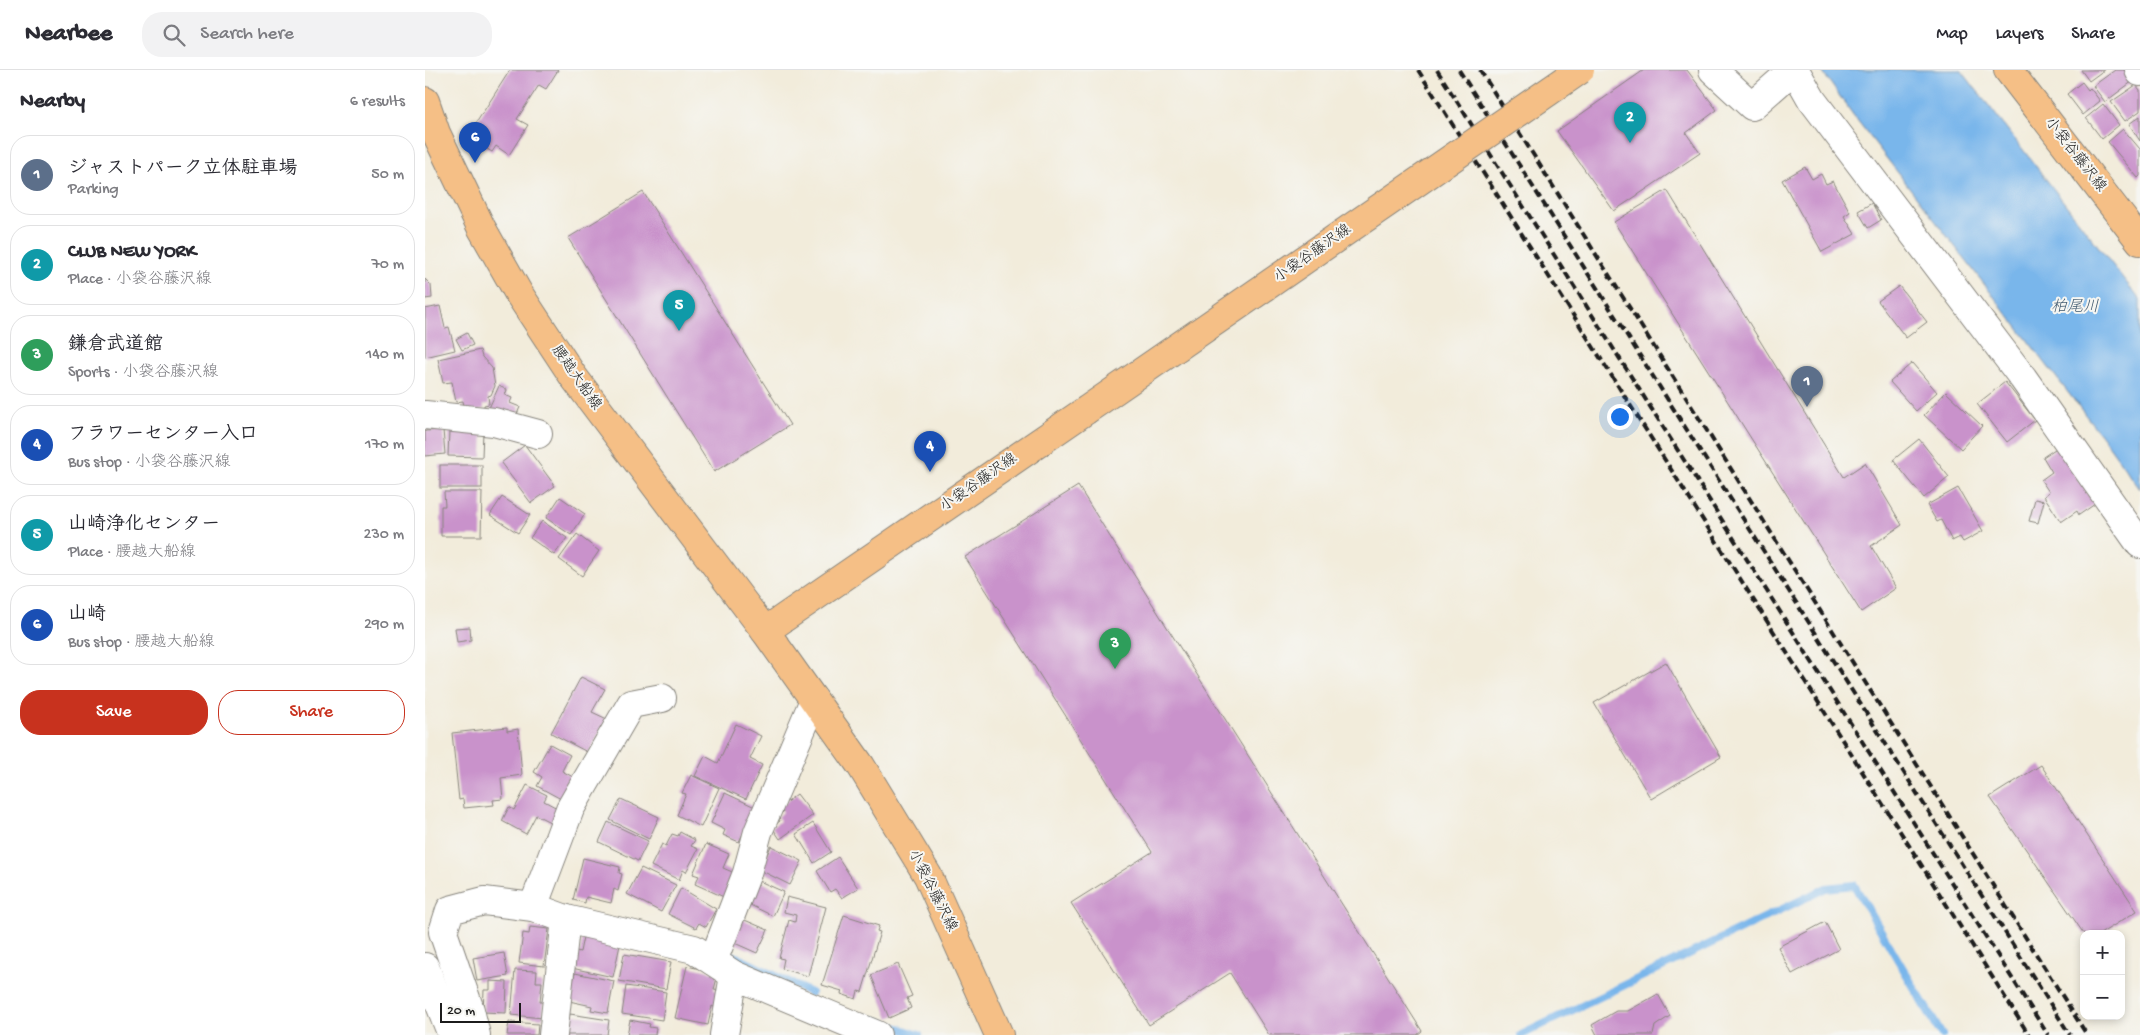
<!DOCTYPE html>
<meta charset="utf-8">
<style>
:root{--surface:#fff;--page:#f2f2f3;--text:#2b2b33;--muted:#7c7c81;--line:#e1e1e2;--accent:#c8321e}
body{margin:0;font-family:"Gochi Hand","Klee One",sans-serif;background:var(--page);color:var(--text)}
.controls{position:absolute;right:15px;bottom:15px;display:grid;overflow:hidden;border-radius:10px;box-shadow:0 2px 8px #0003}
.controls button{width:45px;height:45px;display:grid;place-items:center;padding:0;border:0;border-bottom:1px solid var(--line);background:var(--surface);color:var(--text);font:25px sans-serif}
.scale{position:absolute;left:15px;bottom:12px;width:81px;box-sizing:border-box;padding-left:5px;border:2px solid #1c1c1c;border-top:0;font-size:14px;line-height:18px;white-space:nowrap;color:#1c1c1c;-webkit-text-stroke:4px #f6f6f2;paint-order:stroke}
.you{position:absolute;left:1194px;top:346px;width:18px;height:18px;margin:-12px;border:4px solid #fff;border-radius:50%;background:#1a73e8;box-shadow:0 0 0 8px #1a73e833}
.badge{display:grid;place-items:center;width:32px;height:32px;border-radius:50%;background:var(--accent);color:#fff;font-size:16px;font-weight:700}
.pin{position:absolute;translate:-50% -41px;filter:drop-shadow(0 1px 2px #0008)}
.pin::after{content:'';position:absolute;top:26px;width:18px;height:15px;background:inherit;clip-path:polygon(0 0,100% 0,50% 100%)}
.list{margin:0;padding:0;list-style:none}
h2{display:flex;justify-content:space-between;align-items:center;height:65px;margin:0;padding:0 20px;font-size:21px}
h2 small{font-size:16px;font-weight:400;color:var(--muted)}
.list li{display:grid;grid-template-columns:32px 1fr auto;gap:15px;align-items:center;box-sizing:border-box;height:80px;margin:0 10px 10px;padding:0 10px;border:1px solid var(--line);border-radius:20px}
.list b{display:block;font-size:19px;white-space:nowrap}
.list p{margin:0;font-size:16px;white-space:nowrap;color:var(--muted)}
.list em{font-size:16px;font-style:normal;color:var(--muted)}
.actions{display:flex;gap:10px;padding:15px 20px}
.actions a{flex:1;padding:11px 0;border:1px solid var(--accent);border-radius:20px;text-align:center;font-size:18px;color:var(--accent)}
.actions .main{background:var(--accent);color:#fff}
.icon{flex:none;width:28px;height:28px;fill:none;stroke:currentColor;stroke-width:2;stroke-linecap:round;stroke-linejoin:round}
.map{position:relative;flex:none;width:1715px;height:965px;overflow:hidden}
header{display:flex;align-items:center;gap:30px;box-sizing:border-box;height:70px;padding:0 25px;background:var(--surface);border-bottom:1px solid var(--line)}
header strong{font-size:24px}
nav{display:flex;gap:28px;margin-inline-start:auto;font-size:18px}
.search{width:350px;height:45px;background:var(--page);display:flex;align-items:center;gap:12px;box-sizing:border-box;padding:0 18px;border-radius:20px;color:var(--muted);font-size:19px}
main{display:flex}
aside{flex:1;background:var(--surface)}
.map>svg:first-child{display:block}
.water{fill:#79b6eb;stroke:#4a6984}
.lines{fill:none;stroke-linecap:round;stroke-linejoin:round}
.stream{stroke:#79b6eb;stroke-width:8}
.building{fill:#c992cb}
.minor-casing{stroke:#87847c;stroke-width:30}
.major-casing{stroke:#87847c;stroke-width:30}
.minor{stroke:#fff;stroke-width:28}
.major{stroke:#f5bf86;stroke-width:28}
.rail{stroke:#1c1c1c;stroke-width:4;stroke-dasharray:8 4;stroke-linecap:butt}
.major-bridge-casing{stroke:#87847c;stroke-width:30;stroke-linecap:butt}
.major-bridge{stroke:#f5bf86;stroke-width:28}
.labels{text-anchor:middle;dominant-baseline:central;stroke-width:4;stroke-linejoin:round;paint-order:stroke}
.street-label{font-size:15px;fill:#1c1c1c;stroke:#f6f6f2}
.water-label{font-size:16px;font-style:italic;fill:#415a6f;stroke:#f6f6f2}
</style>
<header>
<strong>Nearbee</strong>
<div class="search"><svg class="icon" aria-label="search" viewBox="0 0 24 24"><circle cx="10" cy="10" r="6"/><path d="M15 15l6 6"/></svg>Search here</div>
<nav><a>Map</a><a>Layers</a><a>Share</a></nav>
</header>
<main>
<aside>
<h2>Nearby<small>6 results</small></h2>
<ul class="list">
<li><span class="badge" style="background:#5c6f8a">1</span><div><b>ジャストパーク立体駐車場</b><p>Parking</p></div><em>50 m</em></li>
<li><span class="badge" style="background:#0f9aa8">2</span><div><b>CLUB NEW YORK</b><p>Place · 小袋谷藤沢線</p></div><em>70 m</em></li>
<li><span class="badge" style="background:#2e9e5b">3</span><div><b>鎌倉武道館</b><p>Sports · 小袋谷藤沢線</p></div><em>140 m</em></li>
<li><span class="badge" style="background:#1a4fb4">4</span><div><b>フラワーセンター入口</b><p>Bus stop · 小袋谷藤沢線</p></div><em>170 m</em></li>
<li><span class="badge" style="background:#0f9aa8">5</span><div><b>山崎浄化センター</b><p>Place · 腰越大船線</p></div><em>230 m</em></li>
<li><span class="badge" style="background:#1a4fb4">6</span><div><b>山崎</b><p>Bus stop · 腰越大船線</p></div><em>290 m</em></li>
</ul>
<div class="actions"><a class="main">Save</a><a>Share</a></div>
</aside>
<div class="map">
<svg width="1715" height="965" viewBox="0 0 1715 965">
<rect width="100%" height="100%" fill="#f6f6f2"/>
<filter id="ink" filterUnits="userSpaceOnUse"><feTurbulence type="fractalNoise" baseFrequency=".02" numOctaves="2"/><feDisplacementMap in="SourceGraphic" scale="10" xChannelSelector="R" yChannelSelector="G"/><feConvolveMatrix kernelMatrix="1 2 1 2 8 2 1 2 1" color-interpolation-filters="sRGB"/></filter>
<filter id="wash" filterUnits="userSpaceOnUse"><feTurbulence type="fractalNoise" baseFrequency=".0096" numOctaves="4" result="noise"/><feDisplacementMap in="SourceGraphic" scale="20" xChannelSelector="R" yChannelSelector="G"/><feGaussianBlur stdDeviation="1.12" result="paint"/><feColorMatrix in="noise" values="0 0 0 0 0 0 0 0 0 0 0 0 0 0 0 0 0 1.4 0 .05"/><feComposite in="paint" operator="in"/></filter>
<g filter="url(#wash)">
<rect width="100%" height="100%" fill="#f2ecdb"/>
<polygon class="water" points="1396,0 1536,0 1715,230 1715,419 1679,369 1429,46"/>
<g class="lines">
<g class="stream">
<polyline points="297,880 386,923"/>
<polyline points="449,950 494,965"/>
<polyline points="1096,965 1401,818 1429,815 1517,965"/>
</g>
</g>
<g id="blocks">
<g class="building">
<polygon points="85,0 133,0 121,19 114,15 92,49 103,55 84,85 71,76 67,82 52,73 56,67 46,61"/>
<polygon points="1219,0 1262,0 1292,40 1261,63 1275,83 1189,141 1132,61"/>
<polygon points="1656,0 1679,0 1664,11"/>
<polygon points="1690,0 1701,0 1708,11 1680,32 1668,16"/>
<polygon points="1657,12 1663,20 1665,18 1675,31 1658,45 1642,24"/>
<polygon points="1711,15 1715,20 1715,41 1700,51 1686,32"/>
<polygon points="1678,34 1694,55 1677,69 1661,48"/>
<polygon points="1715,46 1715,71 1704,54"/>
<polygon points="1698,59 1715,79 1715,106 1713,108 1683,72"/>
<polygon points="1380,97 1387,109 1396,104 1401,114 1408,111 1425,142 1419,146 1430,164 1397,182 1357,110"/>
<polygon points="1242,120 1419,407 1440,393 1477,455 1446,476 1471,518 1436,542 1189,152"/>
<polygon points="218,122 365,355 289,402 143,168"/>
<polygon points="1447,133 1456,150 1443,158 1433,141"/>
<polygon points="0,209 6,215 7,228 0,229"/>
<polygon points="1474,216 1502,252 1481,268 1453,231"/>
<polygon points="15,236 20,258 24,257 30,280 0,287 0,239"/>
<polygon points="42,263 48,275 37,280 31,269"/>
<polygon points="55,280 57,287 67,298 70,316 66,325 63,326 64,334 59,335 59,339 40,342 38,331 31,332 27,312 18,313 13,289"/>
<polygon points="1487,293 1512,322 1491,341 1465,312"/>
<polygon points="1580,312 1610,350 1582,372 1552,334"/>
<polygon points="74,316 82,320 80,325 87,328 85,333 95,337 90,349 64,338"/>
<polygon points="1521,322 1557,356 1536,379 1499,345"/>
<polygon points="18,360 20,384 0,386 0,361"/>
<polygon points="24,360 58,361 57,387 23,386"/>
<polygon points="1494,369 1524,407 1499,428 1468,390"/>
<polygon points="100,375 130,416 106,433 76,393"/>
<polygon points="1633,377 1670,434 1654,445 1652,441 1636,452 1619,426 1624,422 1616,410 1627,402 1618,387"/>
<rect x="15" y="395" width="42" height="23"/>
<polygon points="653,416 997,961 992,965 844,965 805,903 724,955 646,833 727,782 540,487"/>
<polygon points="1533,418 1558,461 1538,472 1535,467 1527,471 1516,450 1512,452 1502,435"/>
<polygon points="19,422 57,422 56,466 16,466 16,436 20,436"/>
<polygon points="77,427 105,445 93,463 65,445"/>
<polygon points="135,427 160,444 146,465 121,448"/>
<polygon points="1610,429 1619,431 1613,453 1604,451"/>
<polygon points="117,451 142,468 129,485 105,468"/>
<polygon points="152,464 174,481 157,506 134,489"/>
<polygon points="45,557 46,570 32,572 30,558"/>
<polygon points="1241,592 1296,687 1226,729 1169,633"/>
<polygon points="156,607 180,619 167,642 182,649 164,683 126,663"/>
<polygon points="311,654 336,666 325,689 337,695 321,729 270,706 280,686 293,693"/>
<polygon points="82,657 82,661 93,659 97,705 76,708 78,729 68,730 69,735 39,738 38,729 34,730 27,663"/>
<polygon points="125,674 145,685 137,701 148,707 136,729 112,716 117,707 109,702"/>
<polygon points="1616,695 1712,841 1675,864 1659,864 1565,727"/>
<polygon points="266,705 294,718 276,757 252,745 261,724 257,723"/>
<polygon points="102,715 122,725 119,731 134,739 127,753 111,745 101,764 77,751 84,737 89,740"/>
<polygon points="300,723 330,737 314,772 298,765 300,760 286,753"/>
<polygon points="372,724 388,745 355,769 347,757 355,751 353,747 358,742 355,737"/>
<polygon points="196,729 234,747 224,769 185,750"/>
<polygon points="183,752 223,771 213,791 174,772"/>
<polygon points="388,753 406,782 389,793 371,764"/>
<polygon points="255,762 270,770 266,776 273,779 261,802 258,800 254,810 226,796 237,774 241,776 247,764 253,766"/>
<polygon points="281,774 304,784 298,798 312,804 301,828 270,814 274,806 268,804"/>
<polygon points="346,776 377,791 365,815 335,800"/>
<polygon points="413,787 433,818 417,828 410,819 405,822 392,801"/>
<polygon points="158,788 195,797 194,803 197,804 193,821 189,819 186,833 161,827 160,833 148,830"/>
<polygon points="216,798 251,815 236,842 202,824"/>
<polygon points="332,810 359,822 348,846 321,833"/>
<polygon points="256,818 291,839 281,857 274,853 271,858 243,844"/>
<polygon points="362,827 401,837 383,906 357,899 359,889 354,888 364,850 370,852 371,845 359,842"/>
<polygon points="419,845 454,856 452,861 455,862 437,922 433,921 431,929 416,924 417,921 397,915"/>
<polygon points="315,848 343,860 332,883 305,871"/>
<polygon points="1400,852 1414,879 1367,904 1353,877"/>
<polygon points="105,857 124,859 119,896 94,893 98,863 104,864"/>
<polygon points="158,867 195,875 188,907 142,897 146,880 155,882"/>
<polygon points="79,883 83,906 52,911 48,888"/>
<polygon points="199,884 246,892 241,919 194,911"/>
<polygon points="473,894 487,926 482,928 486,938 464,948 446,905"/>
<polygon points="262,896 293,903 289,920 295,921 291,938 287,936 283,955 250,948"/>
<polygon points="90,900 112,901 111,912 117,912 115,932 119,932 118,948 86,945"/>
<polygon points="150,903 189,911 183,943 166,940 167,936 144,931"/>
<polygon points="65,911 82,912 81,943 58,942 59,920 65,920"/>
<polygon points="201,916 241,922 237,950 197,944"/>
<polygon points="1233,924 1245,946 1230,956 1228,965 1172,965 1167,955 1191,941 1203,941"/>
<polygon points="145,944 184,950 182,965 141,965"/>
<polygon points="205,950 225,954 224,957 231,958 230,965 202,965"/>
<polygon points="84,952 113,954 112,965 82,965"/>
</g>
</g>
</g>
<g filter="url(#ink)">
<use href="#blocks" fill-opacity="0" stroke="#87847c" stroke-width="1"/>
<g class="lines">
<defs>
<g id="minor">
<polyline points="1288,0 1327,36 1368,0"/>
<polyline points="1370,0 1387,30 1598,308 1715,474"/>
<polyline points="1714,0 1715,2"/>
<polyline points="0,345 69,352 113,364"/>
<polyline points="108,837 145,739 206,634 237,628"/>
<polyline points="288,891 322,803 333,762 389,630"/>
<polyline points="0,897 27,965"/>
<polyline points="51,965 45,940 18,862 25,840 59,831 108,837 141,849 269,879 309,905 452,965"/>
<polyline points="128,965 141,849"/>
<polyline points="299,965 309,905"/>
</g>
<g id="major">
<polyline points="1583,0 1715,171"/>
<polyline points="0,31 11,63 56,157 94,224 148,306 340,561 436,696 503,806 574,965"/>
<polyline points="340,561 660,341"/>
</g>
</defs>
<use href="#minor" class="minor-casing"/>
<use href="#major" class="major-casing"/>
<use href="#minor" class="minor"/>
<use href="#major" class="major"/>
<g class="rail">
<polyline points="993,0 1604,965"/>
<polyline points="1012,0 1623,965"/>
<polyline points="1034,0 1645,965"/>
<polyline points="1055,0 1662,965"/>
</g>
<defs>
<polyline id="major-bridge" points="660,341 1155,0"/>
</defs>
<use href="#major-bridge" class="major-bridge-casing"/>
<use href="#major-bridge" class="major-bridge"/>
</g>
</g>
<g class="labels">
<g class="street-label">
<text transform="translate(1650 85) rotate(52)">小袋谷藤沢線</text>
<text transform="translate(888 184) rotate(-35)">小袋谷藤沢線</text>
<text transform="translate(151 308) rotate(55)">腰越大船線</text>
<text transform="translate(554 413) rotate(-35)">小袋谷藤沢線</text>
<text transform="translate(507 821) rotate(63)">小袋谷藤沢線</text>
</g>
<g class="water-label">
<text x="1650" y="238">柏尾川</text>
</g>
</g>
</svg>
<div class="controls">
<button>+</button>
<button>−</button>
</div>
<div class="scale">20 m</div>
<div class="you"></div>
<div class="pin badge" style="left:1382px;top:337px;background:#5c6f8a">1</div>
<div class="pin badge" style="left:1205px;top:73px;background:#0f9aa8">2</div>
<div class="pin badge" style="left:690px;top:599px;background:#2e9e5b">3</div>
<div class="pin badge" style="left:505px;top:402px;background:#1a4fb4">4</div>
<div class="pin badge" style="left:254px;top:261px;background:#0f9aa8">5</div>
<div class="pin badge" style="left:50px;top:93px;background:#1a4fb4">6</div>
</div>
</main>
